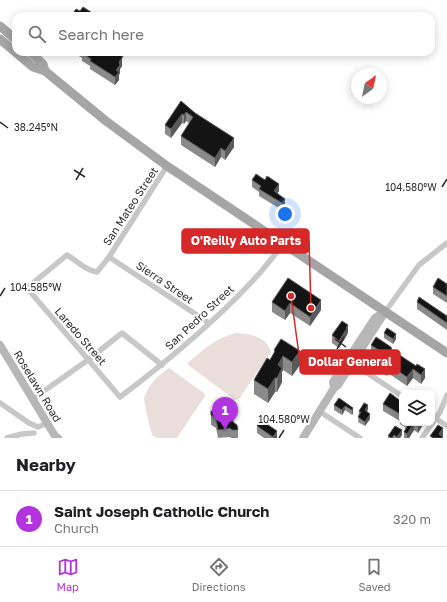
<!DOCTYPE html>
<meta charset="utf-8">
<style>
:root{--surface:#fff;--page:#f2f2f2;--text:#202124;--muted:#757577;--line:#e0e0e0;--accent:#b134de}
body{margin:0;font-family:"Golos Text",sans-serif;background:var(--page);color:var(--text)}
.controls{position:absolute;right:12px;bottom:12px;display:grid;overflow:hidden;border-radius:8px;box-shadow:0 2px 10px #0003}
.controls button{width:36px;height:36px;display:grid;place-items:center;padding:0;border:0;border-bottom:1px solid var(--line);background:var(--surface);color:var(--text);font:20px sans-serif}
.compass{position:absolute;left:351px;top:68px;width:36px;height:36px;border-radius:50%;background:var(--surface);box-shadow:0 2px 10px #0003;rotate:33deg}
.you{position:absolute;left:285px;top:214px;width:14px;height:14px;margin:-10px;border:3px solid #fff;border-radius:50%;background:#1a73e8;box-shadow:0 0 0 6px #1a73e833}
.badge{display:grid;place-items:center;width:26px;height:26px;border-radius:50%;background:var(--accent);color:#fff;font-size:13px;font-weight:700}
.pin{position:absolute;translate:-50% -33px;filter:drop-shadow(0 1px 2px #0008)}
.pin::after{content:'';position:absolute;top:21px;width:14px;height:12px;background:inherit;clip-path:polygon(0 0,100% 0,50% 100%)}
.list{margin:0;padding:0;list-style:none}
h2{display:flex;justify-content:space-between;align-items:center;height:52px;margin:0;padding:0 16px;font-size:17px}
h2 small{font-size:13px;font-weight:400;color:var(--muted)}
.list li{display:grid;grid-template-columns:26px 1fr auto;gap:12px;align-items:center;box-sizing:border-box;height:56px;padding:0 16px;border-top:1px solid var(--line)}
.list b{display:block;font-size:15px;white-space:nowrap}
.list p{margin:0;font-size:13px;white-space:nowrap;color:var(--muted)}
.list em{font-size:13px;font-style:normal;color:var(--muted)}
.icon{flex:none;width:22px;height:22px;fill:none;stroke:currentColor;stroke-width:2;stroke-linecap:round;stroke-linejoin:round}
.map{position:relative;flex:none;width:447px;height:438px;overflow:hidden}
.search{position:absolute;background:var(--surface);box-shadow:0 2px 10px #0003;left:12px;right:12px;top:12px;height:44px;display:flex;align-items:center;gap:10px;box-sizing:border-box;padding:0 14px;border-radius:12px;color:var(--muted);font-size:15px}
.sheet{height:108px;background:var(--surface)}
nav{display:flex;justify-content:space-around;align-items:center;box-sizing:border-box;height:56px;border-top:1px solid var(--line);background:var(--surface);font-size:11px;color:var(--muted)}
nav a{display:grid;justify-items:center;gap:2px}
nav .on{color:var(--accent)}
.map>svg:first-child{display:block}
.green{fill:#eadeda}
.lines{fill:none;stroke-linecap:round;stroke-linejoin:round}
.street{stroke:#c7c7c7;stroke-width:5.5}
.secondary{stroke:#b7b7b7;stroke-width:8}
.primary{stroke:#a5a5a5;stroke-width:9}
.wall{fill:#8a8a8a}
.shaded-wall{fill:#5a5a5a}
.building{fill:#141414;stroke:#5a5a5a}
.ticks{fill:none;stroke:#2d2d2d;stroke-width:1.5}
.labels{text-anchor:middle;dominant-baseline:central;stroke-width:4;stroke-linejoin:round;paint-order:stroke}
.street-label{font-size:11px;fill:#2d2d2d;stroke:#fff}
.ticks-label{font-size:10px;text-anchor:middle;fill:#2d2d2d;stroke:#fff;stroke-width:4;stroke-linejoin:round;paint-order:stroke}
.leader{fill:none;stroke:#d62828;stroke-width:1.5}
.callout-dot{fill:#d62828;stroke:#fff;stroke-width:1.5}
.callout{fill:#d62828;stroke:#d62828;stroke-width:1.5}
.callout-label{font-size:12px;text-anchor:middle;font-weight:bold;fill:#fff}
</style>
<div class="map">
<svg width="447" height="438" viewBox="0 0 447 438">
<rect width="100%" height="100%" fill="#fff"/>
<g class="green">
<path d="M236,333C250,334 266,336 271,352L239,399L235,400L187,364C202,350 216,338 236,333Z"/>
<polygon points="169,368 204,393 205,396 177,438 157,438 152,435 146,411 144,398 149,387 157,377"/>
</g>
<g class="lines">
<g class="street">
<path d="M167,166L109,257L97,272C84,270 78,261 67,255L27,288L120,397C169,360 217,320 258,275C267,265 275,254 283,244"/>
<polyline points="109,257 209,323"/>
<polyline points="385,312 419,265 447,243"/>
<polyline points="352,363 402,396"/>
<polyline points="34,398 88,360 122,333 162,365"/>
<polyline points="0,403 29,423 38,427 47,423"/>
<polyline points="319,411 360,438"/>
<polyline points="432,416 447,426"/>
<polyline points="7,438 22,434 34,433"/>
<polyline points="422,438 440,412 447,395"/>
</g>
<g class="secondary">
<polyline points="0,345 55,436 58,438"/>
<polyline points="334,388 333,382 375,318 384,312"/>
<polyline points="303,438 334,388 338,385 345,374 385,312"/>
</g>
<g class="primary">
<polyline points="0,26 16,40"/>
<polyline points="0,39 33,67 45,71 106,121 167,166 447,353"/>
<polyline points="30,52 43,64 45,71"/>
</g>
</g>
<g class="wall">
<polygon points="74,52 124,52 124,55 122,58 122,66 120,69 120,73 119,75 119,80 115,85 90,69 90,66 82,61 82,58 74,53"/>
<polygon points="181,101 234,147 225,160 221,157 215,167 181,145 181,136 189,123 186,121 184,124 182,123 171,138 165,134 165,125"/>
<polygon points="252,180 279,191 277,194 285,206 282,210 259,196 259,192 252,187"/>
<polygon points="288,278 321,310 310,326 290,313 285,320 272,312 272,302"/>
<polygon points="447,284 447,303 433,294 433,287"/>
<polygon points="417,302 447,316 447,330 417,309"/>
<polygon points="348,332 347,335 339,348 332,343 332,335"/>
<polygon points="384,333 396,339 393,344 384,338"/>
<polygon points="371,345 392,350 416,366 425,378 421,384 413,378 407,386 388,373 387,376 381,372 381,365 380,364 380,360 371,354"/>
<polygon points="274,350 300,365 292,376 283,370 282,372 282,382 277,392 275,392 268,403 254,394 254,380 270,360 274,353"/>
<polygon points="339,398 353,408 353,413 352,415 345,410 342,415 334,410 334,405"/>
<polygon points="402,402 402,423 424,423 418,433 414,430 409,438 404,438 404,432 406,428 400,424 400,421 383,411 383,404"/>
<polygon points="368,409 367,412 370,419 365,426 358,422 359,411"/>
<polygon points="211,411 233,422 238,430 238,438 231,438 230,437 218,438 216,428 211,425"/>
<polygon points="257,426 277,438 264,438 257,433"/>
<polygon points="395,426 402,435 400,438 388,438 388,436"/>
</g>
<g class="shaded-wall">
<polygon points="122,52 124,52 124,55 122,58"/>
<polygon points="122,58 122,66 120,69 120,73 119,75 119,80 115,85 115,77 116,70 119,62"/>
<polygon points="186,112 186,121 184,124 184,115"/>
<polygon points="182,114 182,123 171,138 171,129"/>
<polygon points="234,138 234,147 225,160 225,151"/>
<polygon points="221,148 221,157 215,167 215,158"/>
<polygon points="279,184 279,191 274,198 274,191"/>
<polygon points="285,199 285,206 282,210 282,203"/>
<polygon points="321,300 321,310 310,326 310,317"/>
<polygon points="290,303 290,313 285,320 285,311"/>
<polygon points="348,325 348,332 347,335 339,348 339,341"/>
<polygon points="396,334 396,339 393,344 393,339"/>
<polygon points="300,351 300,365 292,376 292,362"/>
<polygon points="283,356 283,370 282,372 282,382 277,392 278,365"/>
<polygon points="388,364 388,373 387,376 387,367"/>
<polygon points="413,369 413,378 407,386 407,377"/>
<polygon points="425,369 425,378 421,384 421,375"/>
<polygon points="275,378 275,392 268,403 268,389"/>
<polygon points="368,405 368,409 365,415 365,410"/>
<polygon points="345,406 345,410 342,415 342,410"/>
<polygon points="353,408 353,413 352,415 352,410"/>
<polygon points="370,414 370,419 365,426 365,422"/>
<polygon points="414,423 414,430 409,438 407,438 407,434"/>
<polygon points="420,423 424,423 418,433 418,426"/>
<polygon points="443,428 443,436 441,438 439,434"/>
<polygon points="402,430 402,435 400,438 397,438 397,437"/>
<polygon points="277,431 277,438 273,438 273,437"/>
</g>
<g class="building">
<polygon points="83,7 97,16 71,16 76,9 80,11"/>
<polygon points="83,52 122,52 122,58 119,62 120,65 116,70 119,72 115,77 90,61 91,59 82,53"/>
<polygon points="181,101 195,113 234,138 225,151 221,148 215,158 181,136 193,117 186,112 184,115 182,114 171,129 165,125"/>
<polygon points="256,174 265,180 267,176 279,184 274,191 285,199 282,203 259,189 261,186 252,180"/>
<polygon points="288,278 321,300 310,317 290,303 285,311 272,302"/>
<polygon points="438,278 447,284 447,296 433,287"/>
<polygon points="419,297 447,316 447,323 417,302"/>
<polygon points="342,321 348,325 346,328 347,328 339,341 332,335"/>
<polygon points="387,328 396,334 393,339 384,333"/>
<polygon points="376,337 391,347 392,350 416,366 417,364 425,369 421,375 413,369 407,377 388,364 387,367 381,363 384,358 380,355 382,352 371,345"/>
<polygon points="281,339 300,351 292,362 283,356 278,365 282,368 277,378 275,378 268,389 254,380 267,358 270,360 275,351 274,350"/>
<polygon points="390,393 402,402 402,418 400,417 402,415 383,404"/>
<polygon points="339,398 353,408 352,410 345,406 342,410 334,405"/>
<polygon points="364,403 368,405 365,410 370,414 365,422 358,417 361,412 359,411"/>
<polygon points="211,411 215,411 219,414 231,412 233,422 237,425 238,430 232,430 230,428 218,430 216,418 211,415"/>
<polygon points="261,420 277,431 273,437 257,426"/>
<polygon points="409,423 414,423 407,434 404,432"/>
<polygon points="414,423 420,423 418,426"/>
<polygon points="438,425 443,428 439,434 443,437 442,438 433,438 430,436"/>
<polygon points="395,426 402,430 397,437 394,435 392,438 388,436"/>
</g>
<path class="ticks" d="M0,122L8,128M74,170L85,177M76,180L83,168M442,187L447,179M0,296L5,288M335,339L346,347M337,349L344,337M279,438L284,430"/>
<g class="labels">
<g class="street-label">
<text transform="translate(130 206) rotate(-57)">San Mateo Street</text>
<text transform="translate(165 282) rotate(34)">Sierra Street</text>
<text transform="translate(199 317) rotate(-43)">San Pedro Street</text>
<text transform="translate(81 336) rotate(49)">Laredo Street</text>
<text transform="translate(38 386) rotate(59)">Roselawn Road</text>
</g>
</g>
<g class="ticks-label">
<text x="36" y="131">38.245°N</text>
<text x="411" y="191">104.580°W</text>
<text x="36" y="291">104.585°W</text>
<text x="284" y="423">104.580°W</text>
</g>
<path class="leader" d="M311 308L309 241M291 296L300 362"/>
<g class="callout-dot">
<circle cx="311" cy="308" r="4"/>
<circle cx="291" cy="296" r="4"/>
</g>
<g class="callout">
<rect x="182" y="229" width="127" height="24" rx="4"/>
<rect x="300" y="350" width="100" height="24" rx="4"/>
</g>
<g class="callout-label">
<text x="246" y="245">O'Reilly Auto Parts</text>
<text x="350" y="366">Dollar General</text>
</g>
</svg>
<div class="controls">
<button><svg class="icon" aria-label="layers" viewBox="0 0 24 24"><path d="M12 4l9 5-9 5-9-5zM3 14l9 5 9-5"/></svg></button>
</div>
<svg class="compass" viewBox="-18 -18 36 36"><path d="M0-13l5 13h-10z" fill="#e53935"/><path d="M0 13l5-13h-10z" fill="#757577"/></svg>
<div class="you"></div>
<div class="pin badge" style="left:225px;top:430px">1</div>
<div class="search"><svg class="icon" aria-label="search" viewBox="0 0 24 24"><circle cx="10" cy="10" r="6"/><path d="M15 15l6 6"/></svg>Search here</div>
</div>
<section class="sheet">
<h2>Nearby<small></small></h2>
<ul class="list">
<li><span class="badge">1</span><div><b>Saint Joseph Catholic Church</b><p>Church</p></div><em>320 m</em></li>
</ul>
</section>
<nav>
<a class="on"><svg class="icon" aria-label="map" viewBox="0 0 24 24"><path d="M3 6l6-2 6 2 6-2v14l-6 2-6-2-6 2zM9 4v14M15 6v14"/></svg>Map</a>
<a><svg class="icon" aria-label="directions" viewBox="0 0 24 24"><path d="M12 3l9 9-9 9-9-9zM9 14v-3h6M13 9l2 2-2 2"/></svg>Directions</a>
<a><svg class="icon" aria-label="saved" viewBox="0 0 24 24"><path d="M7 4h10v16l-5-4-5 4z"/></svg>Saved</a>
</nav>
